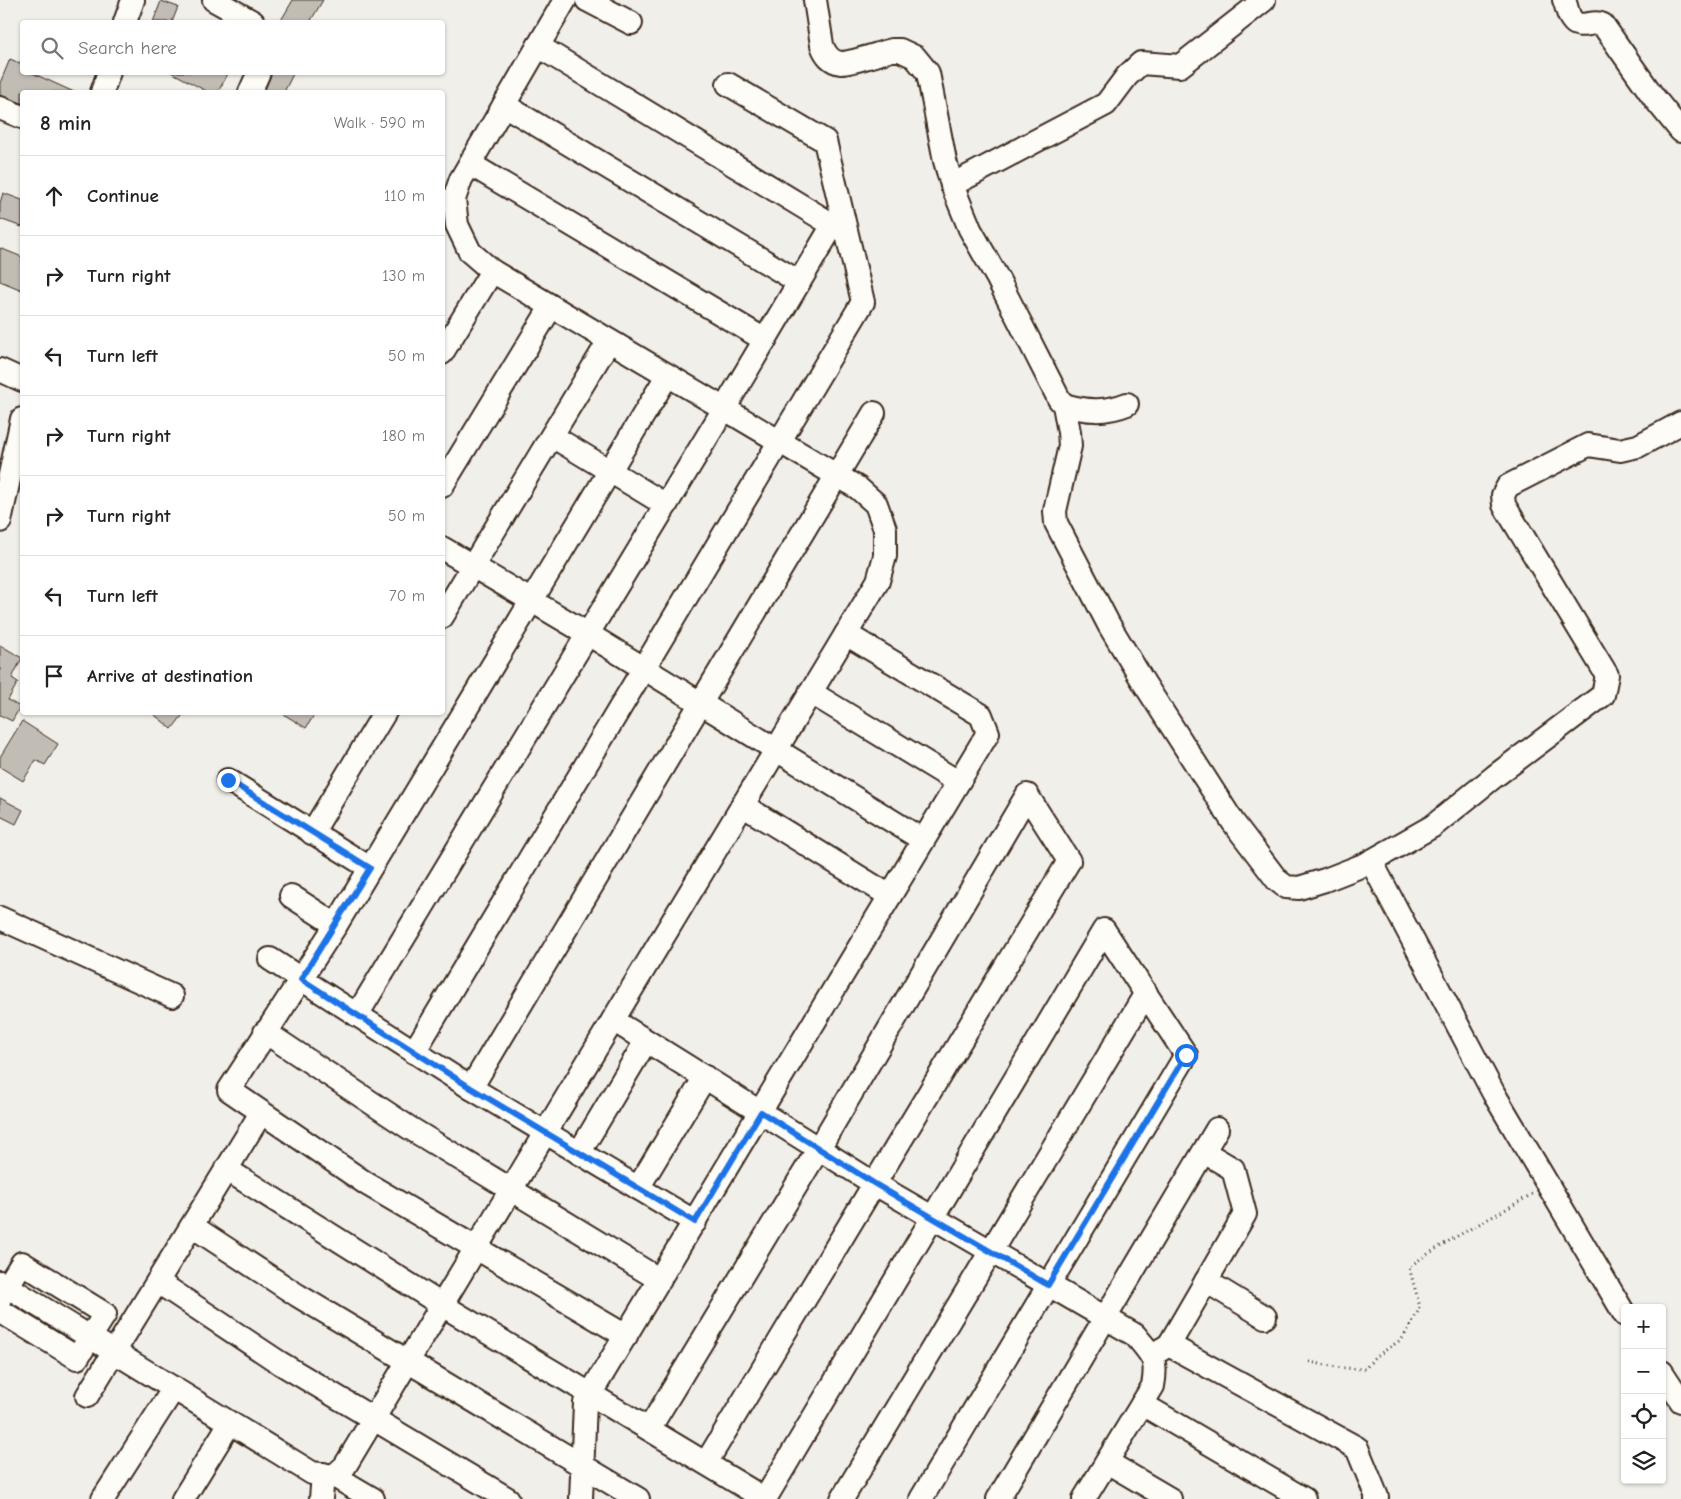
<!DOCTYPE html>
<meta charset="utf-8">
<style>
:root{--surface:#fff;--page:#f2f2f2;--text:#222;--muted:#767676;--line:#e0e0e0}
body{margin:0;font-family:"Comic Neue",sans-serif;background:var(--page);color:var(--text)}
.controls{position:absolute;right:15px;bottom:15px;display:grid;overflow:hidden;border-radius:5px;box-shadow:0 1px 4px #0004}
.controls button{width:45px;height:45px;display:grid;place-items:center;padding:0;border:0;border-bottom:1px solid var(--line);background:var(--surface);color:var(--text);font:25px sans-serif}
.stop{position:absolute;width:15px;height:15px;margin:-11px;border:4px solid #1a73e8;border-radius:50%;background:#fff}
.stop.end{background:#1a73e8;border-color:#fff;box-shadow:0 1px 5px #0008}
.list{margin:0;padding:0;list-style:none}
h2{display:flex;justify-content:space-between;align-items:center;height:65px;margin:0;padding:0 20px;font-size:21px}
h2 small{font-size:16px;font-weight:400;color:var(--muted)}
.list li{display:grid;grid-template-columns:32px 1fr auto;gap:15px;align-items:center;box-sizing:border-box;height:80px;padding:0 20px;border-top:1px solid var(--line)}
.list b{display:block;font-size:19px;white-space:nowrap}
.list em{font-size:16px;font-style:normal;color:var(--muted)}
.icon{flex:none;width:28px;height:28px;fill:none;stroke:currentColor;stroke-width:2;stroke-linecap:round;stroke-linejoin:round}
.map{position:relative;flex:none;width:1681px;height:1499px;overflow:hidden}
.search{position:absolute;background:var(--surface);box-shadow:0 1px 4px #0004;left:20px;top:20px;width:425px;height:55px;display:flex;align-items:center;gap:12px;box-sizing:border-box;padding:0 18px;border-radius:5px;color:var(--muted);font-size:19px}
.panel{position:absolute;background:var(--surface);box-shadow:0 1px 4px #0004;left:20px;top:90px;width:425px;height:625px;border-radius:5px}
.map>svg:first-child{display:block}
.building{fill:#c1bcb4;stroke:#3b2a1e}
.lines{fill:none;stroke-linecap:round;stroke-linejoin:round}
.minor-casing{stroke:#3b2a1e;stroke-width:26}
.path{stroke:#3b2a1e;stroke-width:3;stroke-dasharray:1 4;stroke-linecap:butt}
.minor{stroke:#fdfcf7;stroke-width:22}
.route{stroke:#1a73e8;stroke-width:6}
</style>
<div class="map">
<svg width="1681" height="1499" viewBox="0 0 1681 1499">
<rect width="100%" height="100%" fill="#f1efea"/>
<filter id="ink" filterUnits="userSpaceOnUse"><feTurbulence type="fractalNoise" baseFrequency=".02" numOctaves="2"/><feDisplacementMap in="SourceGraphic" scale="10" xChannelSelector="R" yChannelSelector="G"/><feConvolveMatrix kernelMatrix="1 2 1 2 8 2 1 2 1" color-interpolation-filters="sRGB"/></filter>
<g filter="url(#ink)">
<g class="building">
<polygon points="293,0 323,0 310,22 280,22"/>
<polygon points="161,1 178,7 172,22 153,22"/>
<polygon points="10,59 22,64 22,72 30,72 74,92 22,92 22,103 0,95 0,83"/>
<polygon points="171,72 229,72 218,92 208,92"/>
<polygon points="272,72 294,72 284,92 264,92"/>
<polygon points="3,193 22,200 22,227 0,219 0,203"/>
<polygon points="0,248 22,257 22,290 0,281"/>
<polygon points="0,645 22,658 12,678 18,682 8,700 20,707 12,721 0,715"/>
<polygon points="151,712 185,712 172,729"/>
<polygon points="280,712 316,712 306,728"/>
<polygon points="22,721 58,744 45,765 36,760 23,781 0,767 0,757"/>
<polygon points="0,798 23,810 16,824 0,816"/>
</g>
<g class="lines">
<defs>
<g id="minor">
<polyline points="214,0 253,22"/>
<polyline points="565,0 461,179 454,199 457,225 470,252 492,271 858,488 876,504 885,529 885,556 878,581 613,1020"/>
<polyline points="587,0 631,23"/>
<path d="M815,0L822,45C825,54 831,62 841,63C852,63 880,53 892,50H900L915,57L928,73L945,161L952,185L970,229L998,279L1059,399L1064,405L1069,432L1070,446L1057,502L1055,511L1056,523L1109,625L1144,683L1233,822L1277,880L1286,887L1299,888L1325,880L1366,864L1433,826L1495,776L1603,695L1607,675L1504,505L1503,495L1508,486L1588,445L1620,450L1638,446L1681,423"/>
<path d="M1564,0C1567,6 1567,15 1572,20C1579,31 1593,19 1603,25L1655,99L1681,131"/>
<polyline points="125,22 133,0"/>
<polyline points="102,92 109,72"/>
<polyline points="250,92 259,72"/>
<polyline points="504,105 799,282"/>
<polyline points="0,108 22,117"/>
<polyline points="470,164 765,340"/>
<polyline points="952,185 1106,104 1127,76 1141,63 1180,66 1264,0"/>
<polyline points="442,353 492,271"/>
<polyline points="0,370 22,380"/>
<path d="M1064,405C1086,411 1105,413 1127,404"/>
<polyline points="552,436 666,505"/>
<polyline points="442,486 551,307"/>
<polyline points="0,521 22,419"/>
<polyline points="442,548 588,634 923,840"/>
<polyline points="442,617 609,341"/>
<polyline points="810,692 958,782"/>
<polyline points="228,780 370,868"/>
<polyline points="742,805 890,896"/>
<polyline points="312,833 385,712"/>
<polyline points="1371,861 1494,1094 1625,1315"/>
<polyline points="291,896 336,925"/>
<polyline points="0,918 172,996"/>
<polyline points="270,959 471,1088 695,1222"/>
<polyline points="357,1015 724,409 833,225 538,46"/>
<polyline points="265,1032 408,1127 660,1280"/>
<polyline points="414,1052 863,302 825,141 728,84"/>
<polyline points="471,1088 874,413"/>
<polyline points="579,1153 646,1041"/>
<polyline points="226,1169 442,1305 765,1499"/>
<polyline points="638,1188 705,1077"/>
<polyline points="192,1226 297,1295 638,1499"/>
<polyline points="1206,1281 1265,1317"/>
<path d="M0,1282L312,1473L334,1476L345,1466L613,1020L875,1184L1135,1335C1152,1356 1158,1358 1153,1386L1084,1499"/>
<polyline points="158,1282 280,1363 508,1499"/>
<polyline points="0,1311 77,1358 105,1314 22,1263 0,1298"/>
<polyline points="626,1336 367,1184 229,1090 336,925 667,376"/>
<polyline points="1169,1345 1245,1214 1233,1169 1204,1152"/>
<polyline points="1152,1355 1169,1345 1357,1448 1377,1497 1376,1499"/>
<polyline points="1662,1372 1681,1401"/>
<polyline points="87,1396 261,1113"/>
<polyline points="1142,1404 1304,1499"/>
<polyline points="649,1429 819,1148 1027,795 1069,861 706,1463"/>
<polyline points="1107,1462 1170,1499"/>
<polyline points="334,1476 373,1499"/>
<polyline points="103,1499 174,1388"/>
<polyline points="183,1499 230,1423"/>
<polyline points="321,1499 323,1474"/>
<polyline points="581,1499 585,1403 988,733 981,715 846,634"/>
<polyline points="765,1499 1104,930 1186,1055 921,1499"/>
<polyline points="842,1499 1146,993"/>
<polyline points="998,1499 1217,1129"/>
</g>
</defs>
<use href="#minor" class="minor-casing"/>
<path class="path" d="M1309,1362L1342,1368L1365,1369L1374,1358L1402,1339L1410,1327L1420,1307L1409,1267C1447,1239 1491,1219 1532,1194"/>
<use href="#minor" class="minor"/>
</g>
</g>
<g class="lines" filter="url(#ink)">
<polyline class="route" points="228,780 370,868 301,979 471,1088 695,1222 761,1112 875,1184 1048,1285 1186,1055"/>
</g>
</svg>
<div class="controls">
<button>+</button>
<button>−</button>
<button><svg class="icon" aria-label="locate" viewBox="0 0 24 24"><circle cx="12" cy="12" r="6"/><path d="M12 2v4M12 18v4M2 12h4M18 12h4"/></svg></button>
<button><svg class="icon" aria-label="layers" viewBox="0 0 24 24"><path d="M12 4l9 5-9 5-9-5zM3 14l9 5 9-5"/></svg></button>
</div>
<div class="stop" style="left:1186px;top:1055px"></div>
<div class="stop end" style="left:228px;top:780px"></div>
<div class="search"><svg class="icon" aria-label="search" viewBox="0 0 24 24"><circle cx="10" cy="10" r="6"/><path d="M15 15l6 6"/></svg>Search here</div>
<section class="panel">
<h2>8 min<small>Walk · 590 m</small></h2>
<ul class="list">
<li><svg class="icon" aria-label="ahead" viewBox="0 0 24 24"><path d="M12 20V5M6 11l6-6 6 6"/></svg><div><b>Continue</b></div><em>110 m</em></li>
<li><svg class="icon" aria-label="right" viewBox="0 0 24 24"><path d="M7 20v-9h11M14 6l5 5-5 5"/></svg><div><b>Turn right</b></div><em>130 m</em></li>
<li><svg class="icon" aria-label="left" viewBox="0 0 24 24"><path d="M17 20v-9H6M10 6l-5 5 5 5"/></svg><div><b>Turn left</b></div><em>50 m</em></li>
<li><svg class="icon" aria-label="right" viewBox="0 0 24 24"><path d="M7 20v-9h11M14 6l5 5-5 5"/></svg><div><b>Turn right</b></div><em>180 m</em></li>
<li><svg class="icon" aria-label="right" viewBox="0 0 24 24"><path d="M7 20v-9h11M14 6l5 5-5 5"/></svg><div><b>Turn right</b></div><em>50 m</em></li>
<li><svg class="icon" aria-label="left" viewBox="0 0 24 24"><path d="M17 20v-9H6M10 6l-5 5 5 5"/></svg><div><b>Turn left</b></div><em>70 m</em></li>
<li><svg class="icon" aria-label="arrive" viewBox="0 0 24 24"><path d="M6 21V4h12l-3 4 3 4H6"/></svg><div><b>Arrive at destination</b></div></li>
</ul>
</section>
</div>
